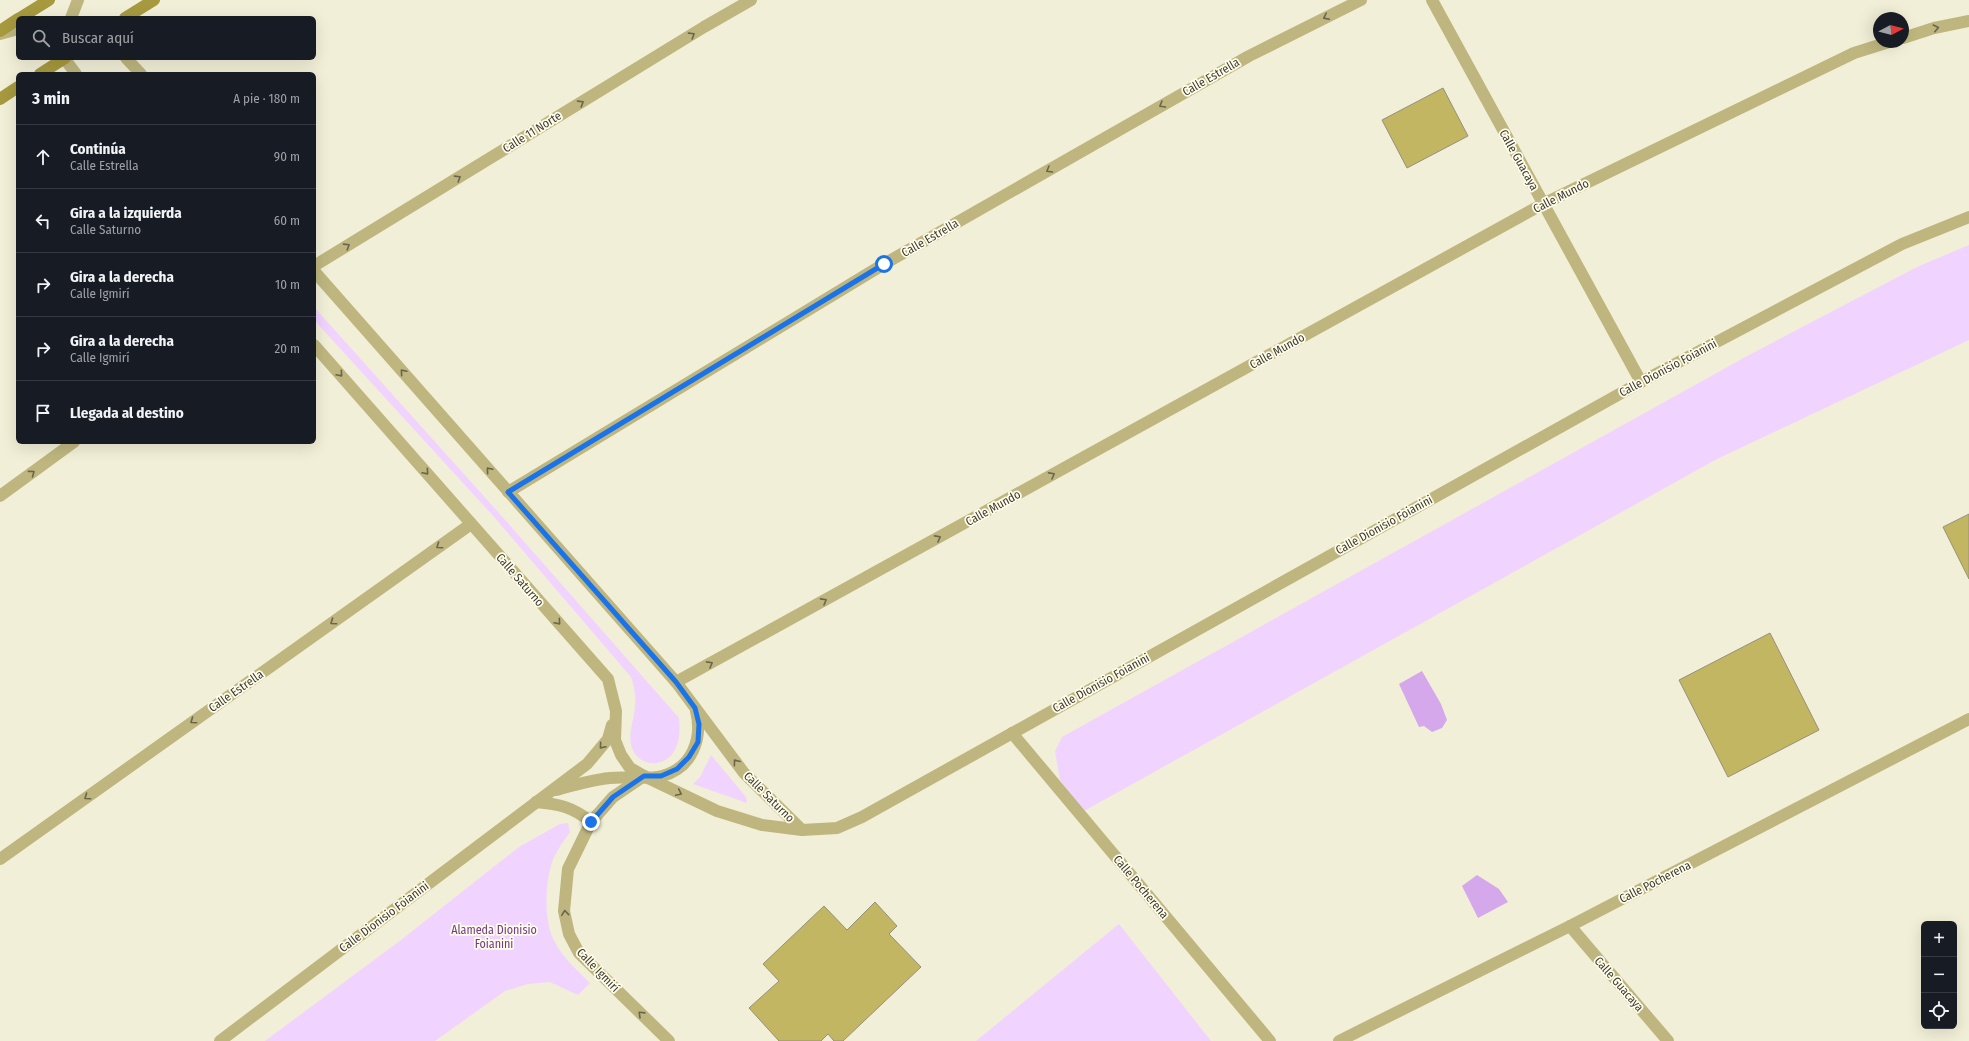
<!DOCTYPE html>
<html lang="es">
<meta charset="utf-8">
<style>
:root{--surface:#171b24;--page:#20242c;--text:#f1f3f6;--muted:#9ea1a6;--line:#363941}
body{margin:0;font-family:"Fira Sans Condensed",sans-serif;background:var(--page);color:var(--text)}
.controls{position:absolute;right:12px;bottom:12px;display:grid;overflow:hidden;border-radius:6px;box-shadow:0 4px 16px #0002}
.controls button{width:36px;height:36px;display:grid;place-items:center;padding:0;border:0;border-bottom:1px solid var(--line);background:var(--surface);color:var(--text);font:20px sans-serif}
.compass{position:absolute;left:1873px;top:12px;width:36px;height:36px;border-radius:50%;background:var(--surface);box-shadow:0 4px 16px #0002;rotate:83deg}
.stop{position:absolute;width:12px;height:12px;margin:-9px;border:3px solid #1a73e8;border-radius:50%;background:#fff}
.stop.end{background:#1a73e8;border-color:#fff;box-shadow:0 1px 4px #0008}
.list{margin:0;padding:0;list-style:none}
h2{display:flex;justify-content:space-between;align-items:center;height:52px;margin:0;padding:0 16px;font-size:17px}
h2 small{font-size:13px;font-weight:400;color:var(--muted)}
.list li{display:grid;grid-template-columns:26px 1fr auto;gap:12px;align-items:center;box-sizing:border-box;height:64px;padding:0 16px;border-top:1px solid var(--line)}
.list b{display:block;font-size:15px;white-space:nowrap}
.list p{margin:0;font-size:13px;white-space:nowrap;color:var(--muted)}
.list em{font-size:13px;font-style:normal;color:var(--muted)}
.icon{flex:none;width:22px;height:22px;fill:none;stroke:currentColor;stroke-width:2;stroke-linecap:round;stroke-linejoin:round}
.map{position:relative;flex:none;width:1969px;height:1041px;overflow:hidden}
.search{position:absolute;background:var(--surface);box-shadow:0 4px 16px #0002;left:16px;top:16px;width:300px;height:44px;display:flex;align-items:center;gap:10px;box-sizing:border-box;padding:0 14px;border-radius:6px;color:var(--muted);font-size:15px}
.panel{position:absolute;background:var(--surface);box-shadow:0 4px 16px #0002;left:16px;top:72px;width:300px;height:372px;border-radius:6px}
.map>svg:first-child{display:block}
.green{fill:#f0d3ff}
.water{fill:#d5a8ec}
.building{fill:#c3b663;stroke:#94917c}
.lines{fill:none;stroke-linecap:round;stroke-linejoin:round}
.minor{stroke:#beb67e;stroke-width:12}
.secondary{stroke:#a6993e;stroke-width:12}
.oneway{stroke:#6a664d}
.route{stroke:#1a73e8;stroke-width:5}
.labels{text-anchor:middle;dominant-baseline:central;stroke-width:3.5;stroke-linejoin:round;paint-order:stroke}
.street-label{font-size:12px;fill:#3c3b32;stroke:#fffcea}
.park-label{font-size:12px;fill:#723b8a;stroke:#fffcea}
</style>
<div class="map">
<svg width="1969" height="1041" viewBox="0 0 1969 1041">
<rect width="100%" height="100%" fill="#f2efd8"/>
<g class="green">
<polygon points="1969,245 1969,340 1717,459 1084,811 1060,780 1055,751 1062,737 1749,355 1917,267"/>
<path d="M314,307L507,522L679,718C680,729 680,740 675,750C667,765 647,768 636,755C624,740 635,721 635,704C636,695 634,686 631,677L495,518L314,320Z"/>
<polygon points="711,755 746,797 747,803 693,784 700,777"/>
<path d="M568,823L570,832C562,843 553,856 550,869C545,890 544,926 556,944C564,959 578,971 590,983L578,995L550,982L528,984L505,991L435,1041H265L401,940L519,847L560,824Z"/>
<polygon points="1119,924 1211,1041 976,1041"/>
</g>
<g class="water">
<polygon points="1422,671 1441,704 1447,720 1442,728 1432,732 1424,726 1419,727 1399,684"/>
<polygon points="1477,875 1499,889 1508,902 1478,918 1462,886"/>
</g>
<g class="building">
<polygon points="1443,88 1468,136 1407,168 1382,120"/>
<polygon points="1969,514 1969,579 1943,527"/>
<polygon points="1770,633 1819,730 1728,777 1679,680"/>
<polygon points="875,902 897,926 889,934 921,967 843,1041 834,1041 828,1034 821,1041 779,1041 749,1008 779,981 763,964 824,906 847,930"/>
</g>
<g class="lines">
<g class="minor">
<polyline points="1432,0 1641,382"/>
<polyline points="71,18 78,0"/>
<polyline points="0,34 18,29"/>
<polyline points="1903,38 1934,28 1969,21"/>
<polyline points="64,58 76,74"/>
<polyline points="126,58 141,74"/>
<polyline points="314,266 704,27 751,0"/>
<polyline points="314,271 676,682 744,773 802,830"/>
<polyline points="314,345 608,679 616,711 615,740 621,755 630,768 644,776 717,811 762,825 802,830 837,828 862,817 1641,382 1902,244 1969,217"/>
<polyline points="508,492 884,264 1249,56 1361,0"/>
<polyline points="0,496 74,442"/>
<polyline points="676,682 1543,204 1854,53 1889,42"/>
<polyline points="1012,733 1270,1041"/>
<polyline points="644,776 613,797 591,822 568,869 564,911 569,934 579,953 669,1041"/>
<path d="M556,790C574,785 591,780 610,778C626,776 646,780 662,776C692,768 703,739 696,711"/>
<path d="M536,802C559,804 573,807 591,822"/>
<polyline points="0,859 471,524"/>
<polyline points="1570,926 1668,1041"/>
<polyline points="220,1041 587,764 608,739 612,725"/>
<polyline points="1339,1041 1570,926 1969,719"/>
</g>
<g class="secondary">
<polyline points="20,18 49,0"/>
<polyline points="125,18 154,0"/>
<polyline points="0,31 18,19"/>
<polyline points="40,74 65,58"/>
<polyline points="0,99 18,87"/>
</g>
</g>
<defs><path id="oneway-chevron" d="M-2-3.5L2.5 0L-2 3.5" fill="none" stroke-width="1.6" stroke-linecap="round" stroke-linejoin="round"/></defs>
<g class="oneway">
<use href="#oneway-chevron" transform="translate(1326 17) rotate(154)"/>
<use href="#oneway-chevron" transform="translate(1936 28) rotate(-13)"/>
<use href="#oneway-chevron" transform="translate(692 35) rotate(-32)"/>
<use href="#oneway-chevron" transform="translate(581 103) rotate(-32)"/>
<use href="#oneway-chevron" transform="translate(1162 105) rotate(150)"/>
<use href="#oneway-chevron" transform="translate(1049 170) rotate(150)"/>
<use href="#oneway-chevron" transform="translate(458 178) rotate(-32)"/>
<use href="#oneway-chevron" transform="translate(347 246) rotate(-32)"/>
<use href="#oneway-chevron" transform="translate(403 372) rotate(-131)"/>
<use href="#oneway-chevron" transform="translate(340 374) rotate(49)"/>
<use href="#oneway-chevron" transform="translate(489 470) rotate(-131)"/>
<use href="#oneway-chevron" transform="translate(426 472) rotate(49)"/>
<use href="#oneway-chevron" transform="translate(32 473) rotate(-36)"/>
<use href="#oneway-chevron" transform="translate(1052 475) rotate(-29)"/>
<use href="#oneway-chevron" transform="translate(938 538) rotate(-29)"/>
<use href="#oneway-chevron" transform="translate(439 546) rotate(145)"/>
<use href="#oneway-chevron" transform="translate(824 601) rotate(-29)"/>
<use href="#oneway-chevron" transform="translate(333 622) rotate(145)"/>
<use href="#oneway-chevron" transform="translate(558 622) rotate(49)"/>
<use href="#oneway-chevron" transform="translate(710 664) rotate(-29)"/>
<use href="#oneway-chevron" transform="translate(193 721) rotate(145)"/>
<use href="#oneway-chevron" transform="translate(602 746) rotate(131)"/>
<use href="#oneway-chevron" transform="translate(736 762) rotate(-127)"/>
<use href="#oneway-chevron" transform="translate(679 793) rotate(25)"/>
<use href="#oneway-chevron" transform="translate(87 797) rotate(145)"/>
<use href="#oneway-chevron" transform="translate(565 913) rotate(-96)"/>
<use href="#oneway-chevron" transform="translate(641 1014) rotate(-136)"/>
</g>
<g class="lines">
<polyline class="route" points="591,822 613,797 644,776 661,776 677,769 689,757 698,742 699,724 695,708 676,682 508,492 884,264"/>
</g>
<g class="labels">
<g class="street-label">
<text transform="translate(1211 77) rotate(-30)">Calle Estrella</text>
<text transform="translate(532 132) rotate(-32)">Calle 11 Norte</text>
<text transform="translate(1519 160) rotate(61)">Calle Guacaya</text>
<text transform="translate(1561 196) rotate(-27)">Calle Mundo</text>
<text transform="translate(930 238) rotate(-30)">Calle Estrella</text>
<text transform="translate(1277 351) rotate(-29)">Calle Mundo</text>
<text transform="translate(1668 368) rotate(-28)">Calle Dionisio Foianini</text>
<text transform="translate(993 508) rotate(-29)">Calle Mundo</text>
<text transform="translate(1384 525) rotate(-29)">Calle Dionisio Foianini</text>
<text transform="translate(520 580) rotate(49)">Calle Saturno</text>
<text transform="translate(1101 683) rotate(-29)">Calle Dionisio Foianini</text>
<text transform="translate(236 691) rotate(-35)">Calle Estrella</text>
<text transform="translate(769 797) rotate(45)">Calle Saturno</text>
<text transform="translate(1655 882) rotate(-27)">Calle Pocherena</text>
<text transform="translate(1141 887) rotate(50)">Calle Pocherena</text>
<text transform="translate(384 917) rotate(-37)">Calle Dionisio Foianini</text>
<text transform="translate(598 970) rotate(46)">Calle Igmirí</text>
<text transform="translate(1619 984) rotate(49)">Calle Guacaya</text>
</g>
<g class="park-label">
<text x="494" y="930">Alameda Dionisio<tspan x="494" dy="14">Foianini</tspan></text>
</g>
</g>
</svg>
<div class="controls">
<button>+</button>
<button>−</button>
<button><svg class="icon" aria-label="locate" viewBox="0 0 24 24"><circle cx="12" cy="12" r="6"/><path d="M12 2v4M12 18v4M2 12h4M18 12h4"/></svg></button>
</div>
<svg class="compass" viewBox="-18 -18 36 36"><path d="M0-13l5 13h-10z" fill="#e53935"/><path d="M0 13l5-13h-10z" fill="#9ea1a6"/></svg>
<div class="stop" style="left:884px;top:264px"></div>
<div class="stop end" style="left:591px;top:822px"></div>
<div class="search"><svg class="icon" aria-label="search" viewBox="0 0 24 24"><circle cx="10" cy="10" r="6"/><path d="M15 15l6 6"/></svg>Buscar aquí</div>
<section class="panel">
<h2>3 min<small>A pie · 180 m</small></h2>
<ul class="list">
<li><svg class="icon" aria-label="ahead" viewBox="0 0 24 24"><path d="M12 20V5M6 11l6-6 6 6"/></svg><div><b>Continúa</b><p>Calle Estrella</p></div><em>90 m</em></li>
<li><svg class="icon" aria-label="left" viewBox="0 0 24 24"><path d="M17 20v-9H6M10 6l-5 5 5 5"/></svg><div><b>Gira a la izquierda</b><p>Calle Saturno</p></div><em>60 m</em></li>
<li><svg class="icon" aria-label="right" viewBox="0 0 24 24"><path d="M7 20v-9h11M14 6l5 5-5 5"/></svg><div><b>Gira a la derecha</b><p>Calle Igmirí</p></div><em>10 m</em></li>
<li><svg class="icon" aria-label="right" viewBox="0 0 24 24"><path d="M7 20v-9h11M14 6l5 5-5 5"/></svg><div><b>Gira a la derecha</b><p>Calle Igmirí</p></div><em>20 m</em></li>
<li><svg class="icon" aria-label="arrive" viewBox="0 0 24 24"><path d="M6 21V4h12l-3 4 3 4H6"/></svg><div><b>Llegada al destino</b></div></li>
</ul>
</section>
</div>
